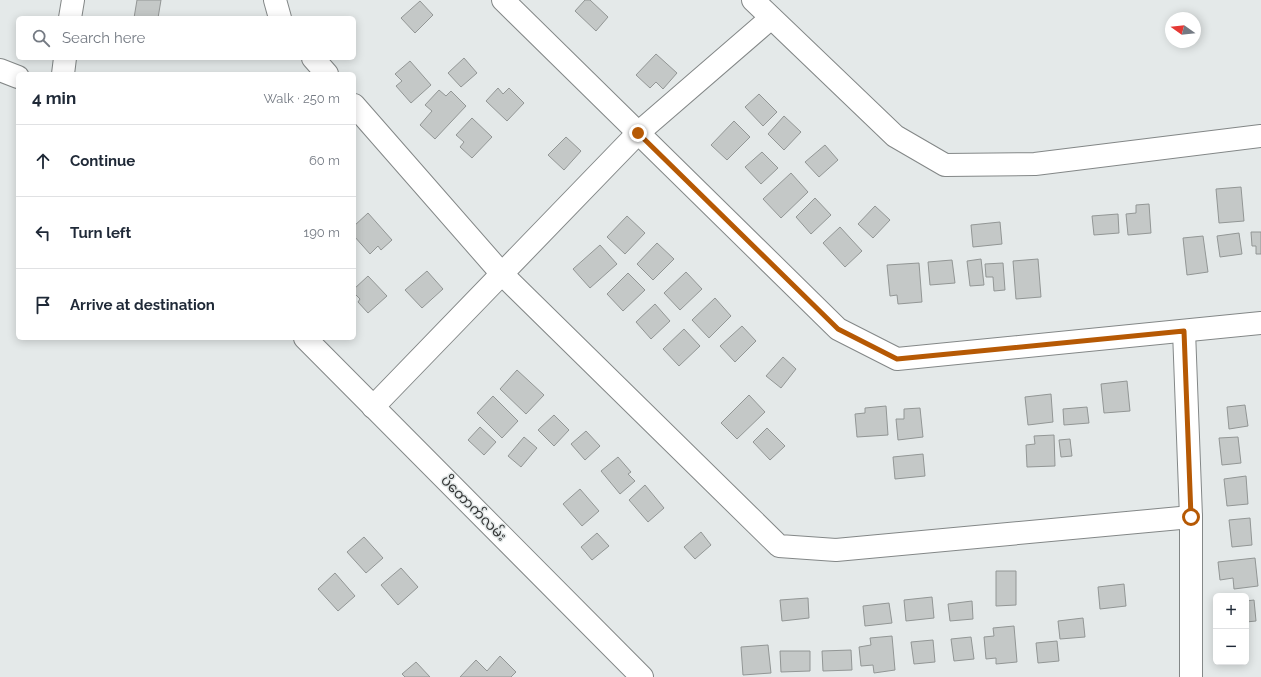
<!DOCTYPE html>
<meta charset="utf-8">
<style>
:root{--surface:#fff;--page:#f2f2f3;--text:#1f2937;--muted:#747a83;--line:#e0e1e3}
body{margin:0;font-family:Raleway,"Noto Sans Myanmar",sans-serif;background:var(--page);color:var(--text)}
.controls{position:absolute;right:12px;bottom:12px;display:grid;overflow:hidden;border-radius:6px;box-shadow:0 2px 10px #0003}
.controls button{width:36px;height:36px;display:grid;place-items:center;padding:0;border:0;border-bottom:1px solid var(--line);background:var(--surface);color:var(--text);font:20px sans-serif}
.compass{position:absolute;left:1165px;top:12px;width:36px;height:36px;border-radius:50%;background:var(--surface);box-shadow:0 2px 10px #0003;rotate:285deg}
.stop{position:absolute;width:12px;height:12px;margin:-9px;border:3px solid #b65904;border-radius:50%;background:#fff}
.stop.end{background:#b65904;border-color:#fff;box-shadow:0 1px 4px #0008}
.list{margin:0;padding:0;list-style:none}
h2{display:flex;justify-content:space-between;align-items:center;height:52px;margin:0;padding:0 16px;font-size:17px}
h2 small{font-size:13px;font-weight:400;color:var(--muted)}
.list li{display:grid;grid-template-columns:26px 1fr auto;gap:12px;align-items:center;box-sizing:border-box;height:72px;padding:0 16px;border-top:1px solid var(--line)}
.list b{display:block;font-size:15px;white-space:nowrap}
.list em{font-size:13px;font-style:normal;color:var(--muted)}
.icon{flex:none;width:22px;height:22px;fill:none;stroke:currentColor;stroke-width:2;stroke-linecap:round;stroke-linejoin:round}
.map{position:relative;flex:none;width:1261px;height:677px;overflow:hidden}
.search{position:absolute;background:var(--surface);box-shadow:0 2px 10px #0003;left:16px;top:16px;width:340px;height:44px;display:flex;align-items:center;gap:10px;box-sizing:border-box;padding:0 14px;border-radius:6px;color:var(--muted);font-size:15px}
.panel{position:absolute;background:var(--surface);box-shadow:0 2px 10px #0003;left:16px;top:72px;width:340px;height:268px;border-radius:6px}
.map>svg:first-child{display:block}
.building{fill:#c4c8c7;stroke:#929695}
.lines{fill:none;stroke-linecap:round;stroke-linejoin:round}
.minor-casing{stroke:#838787;stroke-width:24}
.tertiary-casing{stroke:#838787;stroke-width:24}
.minor{stroke:#fff;stroke-width:22}
.tertiary{stroke:#fff;stroke-width:22}
.route{stroke:#b65904;stroke-width:5}
.labels{text-anchor:middle;dominant-baseline:central;stroke-width:3;stroke-linejoin:round;paint-order:stroke}
.street-label{font-size:14px;fill:#323434;stroke:#e4e9e9}
</style>
<div class="map">
<svg width="1261" height="677" viewBox="0 0 1261 677">
<rect width="100%" height="100%" fill="#e4e9e9"/>
<g class="building">
<polygon points="137,0 161,0 158,18 134,18"/>
<polygon points="585,0 590,0 608,17 596,31 575,11"/>
<polygon points="420,1 433,15 415,33 401,18"/>
<polygon points="656,54 677,73 663,89 656,82 650,88 636,75"/>
<polygon points="464,58 477,73 461,87 448,73"/>
<polygon points="410,61 431,85 411,103 396,86 402,81 395,74"/>
<polygon points="498,88 503,94 509,88 524,103 507,121 486,101"/>
<polygon points="439,90 446,96 451,91 466,106 435,139 420,125 432,111 425,105"/>
<polygon points="759,94 777,112 763,126 745,107"/>
<polygon points="784,116 801,132 784,150 768,134"/>
<polygon points="472,118 492,137 472,158 460,147 464,142 456,135"/>
<polygon points="734,121 750,137 727,160 711,145"/>
<polygon points="566,137 581,151 564,170 548,155"/>
<polygon points="825,145 838,160 819,177 805,162"/>
<polygon points="762,152 778,168 761,184 745,167"/>
<polygon points="791,173 808,192 781,218 763,199"/>
<polygon points="1241,187 1244,221 1219,223 1216,189"/>
<polygon points="815,198 831,215 811,234 796,217"/>
<polygon points="1149,204 1151,233 1128,235 1126,214 1136,213 1136,205"/>
<polygon points="875,206 890,220 873,238 858,224"/>
<polygon points="368,213 392,240 381,250 378,246 370,254 354,236 354,226"/>
<polygon points="1118,214 1119,233 1094,235 1092,216"/>
<polygon points="627,216 645,233 625,254 607,237"/>
<polygon points="1000,222 1002,244 973,247 971,225"/>
<polygon points="840,227 862,251 845,267 823,243"/>
<polygon points="1251,232 1261,232 1261,254 1256,254 1256,246 1252,246"/>
<polygon points="1239,233 1242,254 1220,257 1217,236"/>
<polygon points="1203,236 1208,272 1187,275 1183,238"/>
<polygon points="657,243 674,259 653,280 637,264"/>
<polygon points="600,245 617,264 590,288 573,269"/>
<polygon points="981,259 984,285 970,286 967,261"/>
<polygon points="1038,259 1041,297 1016,299 1013,261"/>
<polygon points="952,260 955,283 930,285 928,262"/>
<polygon points="919,263 922,302 898,304 897,295 890,296 887,265"/>
<polygon points="1003,263 1005,290 994,291 993,277 986,277 985,264"/>
<polygon points="427,271 443,289 422,308 405,290"/>
<polygon points="686,272 702,289 680,310 664,293"/>
<polygon points="628,273 645,290 623,311 607,294"/>
<polygon points="368,276 387,296 368,313 358,302 360,299 354,293 354,289"/>
<polygon points="715,298 731,316 709,338 692,320"/>
<polygon points="655,304 670,321 651,339 636,322"/>
<polygon points="742,326 756,341 735,362 720,346"/>
<polygon points="684,329 700,346 679,366 663,349"/>
<polygon points="783,357 796,369 781,388 766,376"/>
<polygon points="517,370 544,395 526,414 500,389"/>
<polygon points="1127,381 1130,411 1104,413 1101,384"/>
<polygon points="1051,394 1053,422 1028,425 1025,397"/>
<polygon points="749,395 765,412 737,439 721,423"/>
<polygon points="493,396 518,421 502,438 477,413"/>
<polygon points="1245,405 1248,426 1229,429 1227,407"/>
<polygon points="886,406 888,435 857,437 855,414 865,413 865,408"/>
<polygon points="1087,407 1089,423 1064,425 1063,409"/>
<polygon points="920,408 923,437 898,440 896,419 904,419 904,409"/>
<polygon points="554,415 569,430 554,446 538,430"/>
<polygon points="480,427 496,442 484,455 468,440"/>
<polygon points="767,428 785,446 770,460 753,442"/>
<polygon points="586,431 600,446 585,460 571,444"/>
<polygon points="1054,435 1055,466 1027,467 1026,445 1035,444 1034,436"/>
<polygon points="524,437 537,448 521,467 508,456"/>
<polygon points="1238,437 1241,463 1222,465 1219,438"/>
<polygon points="1070,439 1072,456 1061,457 1059,440"/>
<polygon points="923,454 925,476 895,479 893,457"/>
<polygon points="618,457 631,472 628,474 635,481 620,494 601,471"/>
<polygon points="1246,476 1248,504 1227,506 1224,479"/>
<polygon points="645,485 664,508 648,522 629,500"/>
<polygon points="580,489 599,511 582,526 563,504"/>
<polygon points="1250,518 1252,545 1232,547 1229,520"/>
<polygon points="701,532 711,545 695,559 684,547"/>
<polygon points="597,533 609,546 592,560 581,547"/>
<polygon points="364,537 383,558 366,573 347,552"/>
<polygon points="1255,558 1258,586 1234,589 1233,578 1220,580 1218,562"/>
<polygon points="401,568 418,587 398,605 381,585"/>
<polygon points="996,571 1016,571 1016,605 996,606"/>
<polygon points="335,573 355,596 338,611 318,589"/>
<polygon points="1124,584 1126,606 1100,609 1098,587"/>
<polygon points="932,597 934,618 906,621 904,600"/>
<polygon points="808,598 809,618 782,621 780,600"/>
<polygon points="1254,600 1256,621 1246,622 1246,601"/>
<polygon points="972,601 973,619 950,621 948,604"/>
<polygon points="889,603 892,623 865,626 863,606"/>
<polygon points="1083,618 1085,637 1060,639 1058,621"/>
<polygon points="1014,626 1017,662 996,664 996,658 986,659 984,637 994,636 993,628"/>
<polygon points="892,636 895,670 874,673 873,665 861,666 859,647 871,645 870,638"/>
<polygon points="971,637 974,659 954,661 951,639"/>
<polygon points="933,640 935,662 914,664 911,642"/>
<polygon points="1057,641 1059,661 1038,663 1036,643"/>
<polygon points="768,645 771,673 743,675 741,647"/>
<polygon points="851,650 852,670 823,671 822,651"/>
<polygon points="780,651 810,651 810,671 781,672"/>
<polygon points="500,656 516,672 511,677 460,677 476,660 487,671"/>
<polygon points="416,662 430,677 405,677 402,674"/>
</g>
<g class="lines">
<defs>
<g id="minor">
<polyline points="275,0 280,18"/>
<polyline points="503,0 838,329 897,359 1261,323"/>
<polyline points="753,0 895,136 945,165 1035,164 1261,136"/>
<polyline points="70,18 73,0"/>
<polyline points="313,58 327,74"/>
<polyline points="63,74 65,58"/>
<polyline points="354,105 502,274 779,546 836,550 1191,517"/>
<polyline points="1184,331 1191,517 1191,677"/>
<polyline points="373,407 638,133 771,18"/>
</g>
<g id="tertiary">
<polyline points="0,70 18,77"/>
<polyline points="305,338 642,677"/>
</g>
</defs>
<use href="#minor" class="minor-casing"/>
<use href="#tertiary" class="tertiary-casing"/>
<use href="#minor" class="minor"/>
<use href="#tertiary" class="tertiary"/>
</g>
<g class="lines">
<polyline class="route" points="638,133 838,329 897,359 1184,331 1191,517"/>
</g>
<g class="labels">
<g class="street-label">
<text transform="translate(474 508) rotate(45)">ပိတောက်လမ်း</text>
</g>
</g>
</svg>
<div class="controls">
<button>+</button>
<button>−</button>
</div>
<svg class="compass" viewBox="-18 -18 36 36"><path d="M0-13l5 13h-10z" fill="#e53935"/><path d="M0 13l5-13h-10z" fill="#747a83"/></svg>
<div class="stop" style="left:1191px;top:517px"></div>
<div class="stop end" style="left:638px;top:133px"></div>
<div class="search"><svg class="icon" aria-label="search" viewBox="0 0 24 24"><circle cx="10" cy="10" r="6"/><path d="M15 15l6 6"/></svg>Search here</div>
<section class="panel">
<h2>4 min<small>Walk · 250 m</small></h2>
<ul class="list">
<li><svg class="icon" aria-label="ahead" viewBox="0 0 24 24"><path d="M12 20V5M6 11l6-6 6 6"/></svg><div><b>Continue</b></div><em>60 m</em></li>
<li><svg class="icon" aria-label="left" viewBox="0 0 24 24"><path d="M17 20v-9H6M10 6l-5 5 5 5"/></svg><div><b>Turn left</b></div><em>190 m</em></li>
<li><svg class="icon" aria-label="arrive" viewBox="0 0 24 24"><path d="M6 21V4h12l-3 4 3 4H6"/></svg><div><b>Arrive at destination</b></div></li>
</ul>
</section>
</div>
